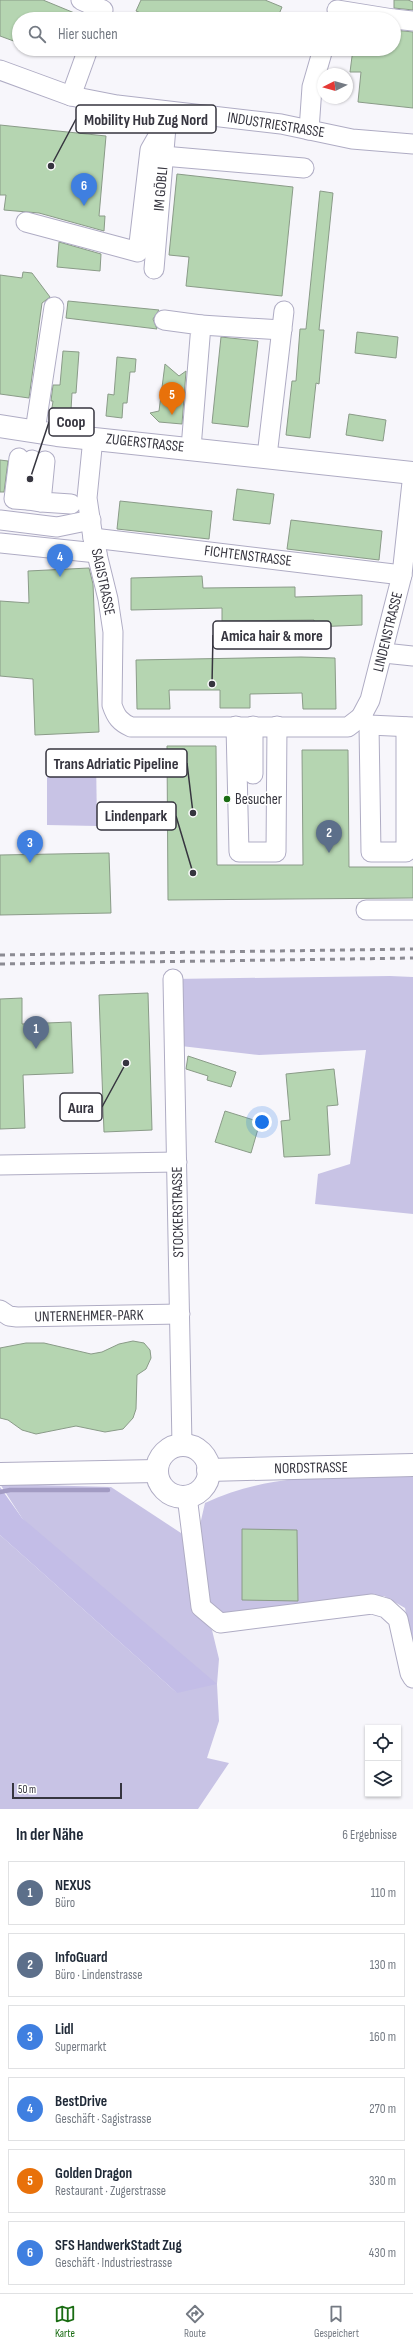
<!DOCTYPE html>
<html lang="de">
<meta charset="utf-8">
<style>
:root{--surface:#fff;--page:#f2f2f3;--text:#1f2937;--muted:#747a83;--line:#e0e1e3;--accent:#1a6c13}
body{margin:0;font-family:"Sofia Sans Condensed",sans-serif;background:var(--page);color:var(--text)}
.controls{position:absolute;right:12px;bottom:12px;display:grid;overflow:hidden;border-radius:0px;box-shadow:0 1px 3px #0004}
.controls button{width:36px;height:36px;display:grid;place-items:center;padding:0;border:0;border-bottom:1px solid var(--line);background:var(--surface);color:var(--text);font:20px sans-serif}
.compass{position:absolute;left:317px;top:68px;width:36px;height:36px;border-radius:50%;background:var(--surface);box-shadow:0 1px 3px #0004;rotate:264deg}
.scale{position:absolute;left:12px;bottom:10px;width:110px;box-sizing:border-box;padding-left:4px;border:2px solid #36353f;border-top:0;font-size:11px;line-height:14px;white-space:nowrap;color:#36353f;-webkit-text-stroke:3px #fff;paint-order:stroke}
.you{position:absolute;left:262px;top:1122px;width:14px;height:14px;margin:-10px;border:3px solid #fff;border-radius:50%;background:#1a73e8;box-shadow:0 0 0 6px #1a73e833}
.badge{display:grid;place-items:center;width:26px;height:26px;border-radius:50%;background:var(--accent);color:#fff;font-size:13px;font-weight:700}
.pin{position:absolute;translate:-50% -33px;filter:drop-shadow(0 1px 2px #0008)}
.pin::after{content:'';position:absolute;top:21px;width:14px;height:12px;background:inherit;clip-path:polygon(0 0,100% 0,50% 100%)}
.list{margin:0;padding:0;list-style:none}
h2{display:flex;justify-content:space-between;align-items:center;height:52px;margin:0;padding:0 16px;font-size:17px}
h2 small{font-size:13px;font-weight:400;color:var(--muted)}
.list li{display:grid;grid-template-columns:26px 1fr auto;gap:12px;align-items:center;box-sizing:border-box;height:64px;margin:0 8px 8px;padding:0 8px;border:1px solid var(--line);border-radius:0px}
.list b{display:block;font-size:15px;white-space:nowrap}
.list p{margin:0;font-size:13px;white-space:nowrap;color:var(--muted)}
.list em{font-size:13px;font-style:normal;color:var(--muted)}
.icon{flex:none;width:22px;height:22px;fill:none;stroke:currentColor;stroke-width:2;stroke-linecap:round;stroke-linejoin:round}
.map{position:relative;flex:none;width:413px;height:1809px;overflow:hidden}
.search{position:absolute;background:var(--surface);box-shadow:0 1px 3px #0004;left:12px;right:12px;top:12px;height:44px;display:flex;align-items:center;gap:10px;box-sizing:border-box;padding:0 14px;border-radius:22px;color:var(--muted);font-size:15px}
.sheet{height:484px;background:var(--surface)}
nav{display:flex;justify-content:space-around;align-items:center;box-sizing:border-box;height:56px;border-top:1px solid var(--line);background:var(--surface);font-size:11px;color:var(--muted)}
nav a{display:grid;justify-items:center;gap:2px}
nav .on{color:var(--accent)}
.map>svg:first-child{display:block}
.green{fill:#c8c3e5}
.forest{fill:#c3bde7}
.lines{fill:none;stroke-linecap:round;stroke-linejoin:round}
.stream{stroke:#a29bc3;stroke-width:4.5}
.building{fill:#b5d5b1;stroke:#8a9b88}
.minor-casing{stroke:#afacc4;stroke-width:21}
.major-casing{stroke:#afacc4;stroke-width:24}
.minor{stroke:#fff;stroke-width:19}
.major{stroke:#fff;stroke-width:22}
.rail{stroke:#8c8b93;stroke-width:3;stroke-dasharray:5 5;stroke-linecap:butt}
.poi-dot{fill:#1a6c13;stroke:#fff;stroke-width:1.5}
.labels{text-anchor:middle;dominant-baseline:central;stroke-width:3;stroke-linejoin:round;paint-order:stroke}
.street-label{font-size:15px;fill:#36353f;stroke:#fff}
.poi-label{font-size:15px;fill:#36353f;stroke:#fff;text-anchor:start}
.leader{fill:none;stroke:#36353f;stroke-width:1.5}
.callout-dot{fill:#36353f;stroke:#fff;stroke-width:1.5}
.callout{fill:#fff;stroke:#36353f;stroke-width:1.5}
.callout-label{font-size:16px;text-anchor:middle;font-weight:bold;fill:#36353f}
</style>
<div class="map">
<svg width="413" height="1809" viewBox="0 0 413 1809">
<rect width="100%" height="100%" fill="#f7f6fb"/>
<g class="green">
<polygon points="47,756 96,757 97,826 47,825"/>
<polygon points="390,976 413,977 413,1214 315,1204 318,1174 350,1164 366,1050 259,1055 181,1046 173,979"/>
<path d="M413,1475V1652L405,1608L384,1596L222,1615L207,1603L196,1542L205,1503C271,1472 342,1476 413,1475Z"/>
<polygon points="0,1484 111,1487 184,1535 196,1614 212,1630 219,1659 217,1684 219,1721 207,1758 229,1763 198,1809 0,1809 0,1535 177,1693 22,1518"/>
</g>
<polygon class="forest" points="0,1487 22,1518 217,1684 177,1693 0,1535"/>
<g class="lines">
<polyline class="stream" points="0,1492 10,1490 108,1490"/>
</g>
<g class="building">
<polygon points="0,0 43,0 89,19 19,19 19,43 0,36"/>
<polygon points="141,0 265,0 282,7 277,19 155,19 136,11"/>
<polygon points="394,0 408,0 413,2 413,10 394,8"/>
<polygon points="394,30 413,32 413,108 358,102 361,72 350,72 353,49 394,49"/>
<polygon points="0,125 106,136 99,216 105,216 104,231 39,213 4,210 6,195 0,195"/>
<polygon points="177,174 293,187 282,296 186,286 189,257 169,255"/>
<polygon points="320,191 333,193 319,330 324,330 319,384 316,383 310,438 286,435 292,381 296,381 300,329 306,329"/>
<polygon points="59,242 101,254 100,271 57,267"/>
<polygon points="23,272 32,273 50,297 42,303 29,398 0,394 0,275 22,278"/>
<polygon points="68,301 159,310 153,319 157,329 66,318"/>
<polygon points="357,332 398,337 396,358 355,353"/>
<polygon points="221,337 258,341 248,427 212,423"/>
<polygon points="63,351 79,352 76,393 72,393 71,410 52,408 53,401 51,401 53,385 60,385"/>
<polygon points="117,357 136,359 135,372 130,372 127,403 123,403 122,418 106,416 108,394 114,395"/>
<polygon points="165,364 179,376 186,371 182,424 159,422 150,413 159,411"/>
<polygon points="349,414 386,420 383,441 346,435"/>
<polygon points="0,460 8,461 4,492 0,492"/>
<polygon points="237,489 274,494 270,524 233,520"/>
<polygon points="120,501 212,511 209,539 117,529"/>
<polygon points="291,520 382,531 379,560 287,549"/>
<polygon points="89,568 93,584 99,732 35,735 33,679 0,676 0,601 29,603 28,571"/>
<polygon points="202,576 203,588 295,587 295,597 362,595 362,625 314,627 314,620 222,621 222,608 131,610 131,578"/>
<polygon points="301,657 335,658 336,709 303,709 302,693 250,694 250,708 220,708 220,690 169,690 170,709 137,709 136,660"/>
<polygon points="167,746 216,746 217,865 303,865 302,750 348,750 349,867 413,867 413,898 168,900"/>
<polygon points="109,853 111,913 0,915 0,855"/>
<polygon points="148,993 152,1130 104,1132 99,995"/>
<polygon points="22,998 22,1024 71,1022 73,1073 23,1075 25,1128 0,1129 0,999"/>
<polygon points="188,1056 236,1072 231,1087 207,1080 208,1076 186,1069"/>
<polygon points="334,1069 338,1105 327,1106 330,1155 284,1157 281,1121 290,1120 286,1074"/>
<polygon points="225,1111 260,1122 251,1153 215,1142"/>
<polygon points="133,1341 144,1343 150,1350 151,1358 146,1369 137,1375 136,1409 133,1418 123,1429 105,1432 76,1426 36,1434 22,1430 8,1420 0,1418 0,1348 26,1343 44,1343 91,1354 102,1352 119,1344"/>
<polygon points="242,1529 297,1530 298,1601 242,1600"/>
</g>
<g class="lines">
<defs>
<g id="minor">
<polyline points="81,0 103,10"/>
<polyline points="337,10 393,19"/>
<polyline points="394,19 413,21"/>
<polyline points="0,70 71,96 117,105 281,124 352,139 413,144"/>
<polyline points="71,96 88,49"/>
<polyline points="309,130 312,87 323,49"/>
<polyline points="163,156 304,168"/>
<polyline points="26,222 138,252 150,150 166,122"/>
<polyline points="154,269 166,127"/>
<polyline points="164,320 201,325 191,448"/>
<polyline points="201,325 282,330"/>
<polyline points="35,431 54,307"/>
<path d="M93,438L87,498L93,538L108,599L113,632L112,705C116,717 120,722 131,727H348L361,717"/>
<polyline points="267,456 284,311"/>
<polyline points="19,458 14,499 28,500"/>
<polyline points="32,460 28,500 40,502"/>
<polyline points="45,461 41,502 71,504"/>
<polyline points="413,473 402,575 370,700 361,717 369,725 413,727"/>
<polyline points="0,520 57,527 91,520"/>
<polyline points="93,538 402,575"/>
<polyline points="0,543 97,553"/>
<polyline points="384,653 413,656"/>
<polyline points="369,725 371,852 406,852 406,727"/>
<polyline points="236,726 239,852 276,852 277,726"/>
<polyline points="253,726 253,774"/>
<polyline points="366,910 413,910"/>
<polyline points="173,979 182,1445"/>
<polyline points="0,1165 177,1162"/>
<polyline points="0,1310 9,1316 17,1317 180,1314"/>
<polyline points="187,1496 201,1607 220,1623 372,1604 386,1608 398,1619 410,1673 413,1678"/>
</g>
<g id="major">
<polyline points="0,426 57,435 413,473"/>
<circle cx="183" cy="1471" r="26"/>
<polyline points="208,1470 413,1465"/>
<polyline points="0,1474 157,1471"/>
</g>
</defs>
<use href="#minor" class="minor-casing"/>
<use href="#major" class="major-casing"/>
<use href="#minor" class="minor"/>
<use href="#major" class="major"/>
<g class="rail">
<polyline points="0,955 413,949"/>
<polyline points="0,964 413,958"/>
</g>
</g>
<circle class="poi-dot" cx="227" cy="799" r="4"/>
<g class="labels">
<g class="street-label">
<text transform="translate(276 125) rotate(9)">INDUSTRIESTRASSE</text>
<text transform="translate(161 189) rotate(-85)">IM GÖBLI</text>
<text transform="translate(145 443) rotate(6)">ZUGERSTRASSE</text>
<text transform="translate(248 556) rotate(7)">FICHTENSTRASSE</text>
<text transform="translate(103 582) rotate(78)">SAGISTRASSE</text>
<text transform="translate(388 632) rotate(-76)">LINDENSTRASSE</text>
<text transform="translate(178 1212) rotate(-91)">STOCKERSTRASSE</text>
<text transform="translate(89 1316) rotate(-1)">UNTERNEHMER-PARK</text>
<text transform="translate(311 1468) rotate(-1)">NORDSTRASSE</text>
</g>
<g class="poi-label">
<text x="235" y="799">Besucher</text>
</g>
</g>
<path class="leader" d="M51 166L76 119M30 479L49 422M212 684L213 635M193 813L187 763M193 873L176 816M126 1063L102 1107"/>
<g class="callout-dot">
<circle cx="51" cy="166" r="4"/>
<circle cx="30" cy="479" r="4"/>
<circle cx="212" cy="684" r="4"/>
<circle cx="193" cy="813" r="4"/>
<circle cx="193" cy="873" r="4"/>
<circle cx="126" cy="1063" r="4"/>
</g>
<g class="callout">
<rect x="76" y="105" width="140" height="28" rx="4"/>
<rect x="49" y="408" width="45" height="28" rx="4"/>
<rect x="213" y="621" width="118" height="28" rx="4"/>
<rect x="46" y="749" width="141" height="28" rx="4"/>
<rect x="97" y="802" width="79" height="28" rx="4"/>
<rect x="60" y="1093" width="42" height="28" rx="4"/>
</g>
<g class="callout-label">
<text x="146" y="125">Mobility Hub Zug Nord</text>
<text x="71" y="427">Coop</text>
<text x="272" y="641">Amica hair &amp; more</text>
<text x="116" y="769">Trans Adriatic Pipeline</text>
<text x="136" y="821">Lindenpark</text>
<text x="81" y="1113">Aura</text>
</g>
</svg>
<div class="controls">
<button><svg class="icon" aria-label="locate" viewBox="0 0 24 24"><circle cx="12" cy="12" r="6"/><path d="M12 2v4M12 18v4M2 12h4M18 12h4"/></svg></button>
<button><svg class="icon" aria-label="layers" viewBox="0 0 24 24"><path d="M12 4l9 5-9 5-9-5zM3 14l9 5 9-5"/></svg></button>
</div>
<svg class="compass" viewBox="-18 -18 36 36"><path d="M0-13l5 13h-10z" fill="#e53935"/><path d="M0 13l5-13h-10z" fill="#747a83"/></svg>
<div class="scale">50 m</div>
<div class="you"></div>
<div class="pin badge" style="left:36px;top:1049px;background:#5c6f8a">1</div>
<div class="pin badge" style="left:329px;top:853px;background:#5c6f8a">2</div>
<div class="pin badge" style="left:30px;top:863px;background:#3f7fe0">3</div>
<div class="pin badge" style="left:60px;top:577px;background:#3f7fe0">4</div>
<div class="pin badge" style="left:172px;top:415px;background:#e8710a">5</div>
<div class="pin badge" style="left:84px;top:206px;background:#3f7fe0">6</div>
<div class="search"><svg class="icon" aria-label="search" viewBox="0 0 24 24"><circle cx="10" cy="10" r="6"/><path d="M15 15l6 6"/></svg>Hier suchen</div>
</div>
<section class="sheet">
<h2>In der Nähe<small>6 Ergebnisse</small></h2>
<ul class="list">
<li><span class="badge" style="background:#5c6f8a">1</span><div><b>NEXUS</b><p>Büro</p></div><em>110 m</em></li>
<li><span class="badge" style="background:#5c6f8a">2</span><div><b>InfoGuard</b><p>Büro · Lindenstrasse</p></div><em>130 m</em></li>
<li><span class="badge" style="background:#3f7fe0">3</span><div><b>Lidl</b><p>Supermarkt</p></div><em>160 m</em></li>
<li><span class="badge" style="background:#3f7fe0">4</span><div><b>BestDrive</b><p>Geschäft · Sagistrasse</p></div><em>270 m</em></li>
<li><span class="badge" style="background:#e8710a">5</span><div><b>Golden Dragon</b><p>Restaurant · Zugerstrasse</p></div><em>330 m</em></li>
<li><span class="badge" style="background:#3f7fe0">6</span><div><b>SFS HandwerkStadt Zug</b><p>Geschäft · Industriestrasse</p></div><em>430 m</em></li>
</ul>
</section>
<nav>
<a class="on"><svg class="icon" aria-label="map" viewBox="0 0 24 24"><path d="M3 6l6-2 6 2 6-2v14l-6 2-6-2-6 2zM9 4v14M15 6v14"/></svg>Karte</a>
<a><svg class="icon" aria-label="directions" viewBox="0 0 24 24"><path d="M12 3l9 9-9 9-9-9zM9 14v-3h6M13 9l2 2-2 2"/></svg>Route</a>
<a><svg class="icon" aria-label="saved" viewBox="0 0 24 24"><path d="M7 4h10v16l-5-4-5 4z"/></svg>Gespeichert</a>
</nav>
